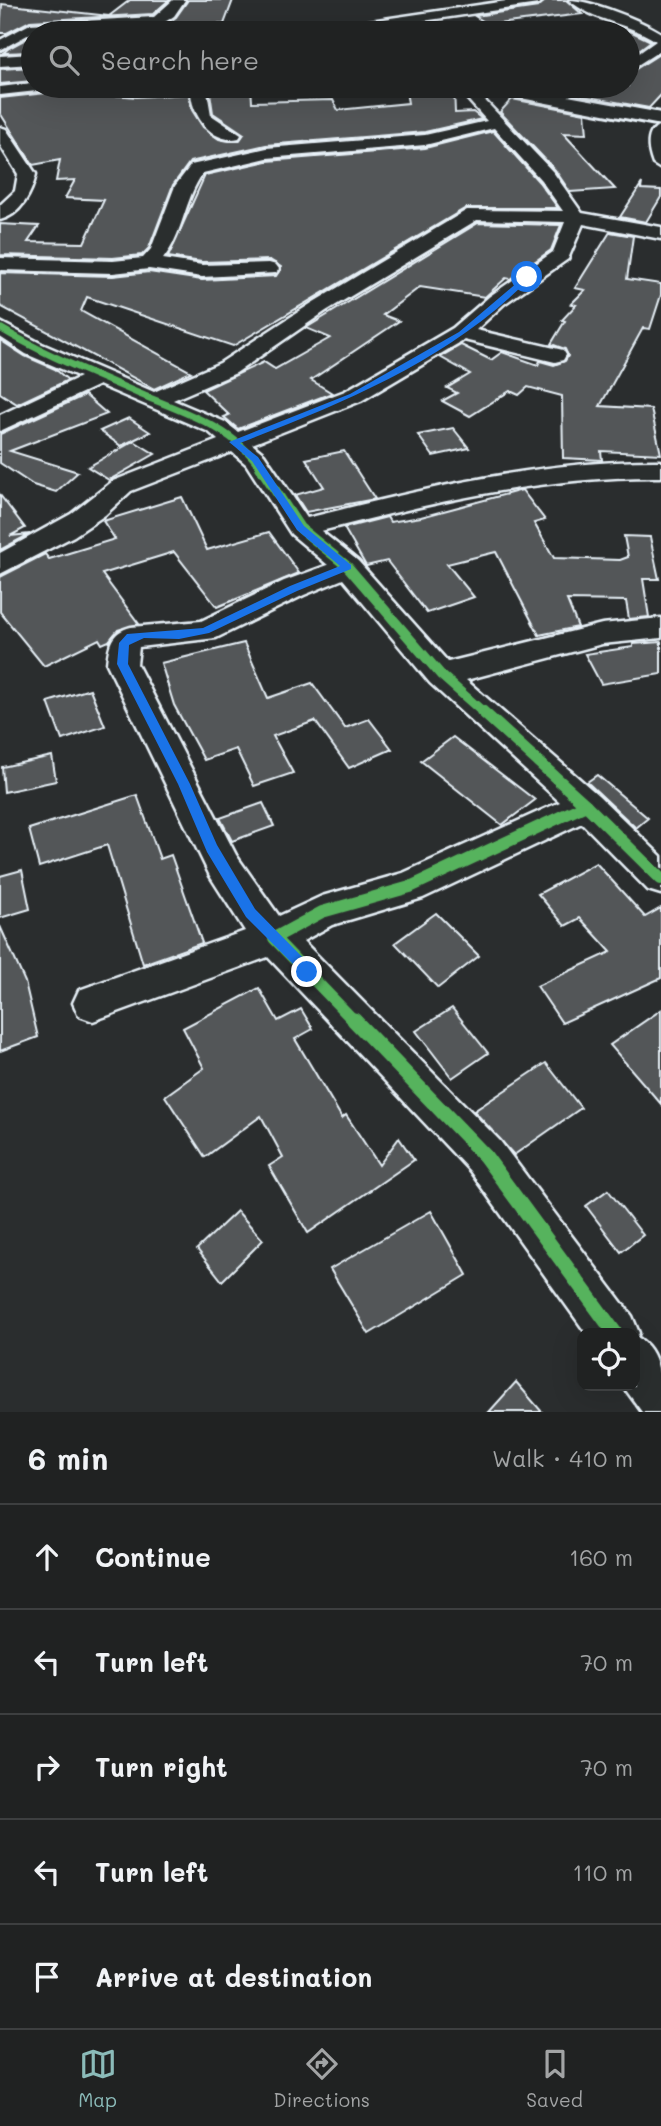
<!DOCTYPE html>
<meta charset="utf-8">
<style>
:root{--surface:#202222;--page:#2d2f2f;--text:#f1f3f6;--muted:#a2a4a5;--line:#3d3f40;--accent:#8bbbb9}
body{margin:0;font-family:Mali,sans-serif;background:var(--page);color:var(--text)}
.controls{position:absolute;right:21px;bottom:21px;display:grid;overflow:hidden;border-radius:14px;box-shadow:0 7px 28px #0002}
.controls button{width:63px;height:63px;display:grid;place-items:center;padding:0;border:0;border-bottom:2px solid var(--line);background:var(--surface);color:var(--text);font:35px sans-serif}
.stop{position:absolute;width:21px;height:21px;margin:-16px;border:5px solid #1a73e8;border-radius:50%;background:#fff}
.stop.end{background:#1a73e8;border-color:#fff;box-shadow:0 2px 7px #0008}
.list{margin:0;padding:0;list-style:none}
h2{display:flex;justify-content:space-between;align-items:center;height:91px;margin:0;padding:0 28px;font-size:30px}
h2 small{font-size:23px;font-weight:400;color:var(--muted)}
.list li{display:grid;grid-template-columns:46px 1fr auto;gap:21px;align-items:center;box-sizing:border-box;height:105px;padding:0 28px;border-top:2px solid var(--line)}
.list b{display:block;font-size:26px;white-space:nowrap}
.list em{font-size:23px;font-style:normal;color:var(--muted)}
.icon{flex:none;width:38px;height:38px;fill:none;stroke:currentColor;stroke-width:2;stroke-linecap:round;stroke-linejoin:round}
.map{position:relative;flex:none;width:661px;height:1412px;overflow:hidden}
.search{position:absolute;background:var(--surface);box-shadow:0 7px 28px #0002;left:21px;right:21px;top:21px;height:77px;display:flex;align-items:center;gap:18px;box-sizing:border-box;padding:0 24px;border-radius:38px;color:var(--muted);font-size:26px}
.sheet{height:616px;background:var(--surface)}
nav{display:flex;justify-content:space-around;align-items:center;box-sizing:border-box;height:98px;border-top:2px solid var(--line);background:var(--surface);font-size:19px;color:var(--muted)}
nav a{display:grid;justify-items:center;gap:4px}
nav .on{color:var(--accent)}
.map>svg:first-child{display:block}
.building{fill:#535759;stroke:#e8f1f8;stroke-width:2}
.lines{fill:none;stroke-linecap:round;stroke-linejoin:round}
.minor-casing{stroke:#e8f1f8;stroke-width:5}
.tertiary-casing{stroke:#e8f1f8;stroke-width:6}
.minor{fill:#2a2d2e;fill-rule:evenodd}
.tertiary{fill:#2a2d2e;fill-rule:evenodd}
.cycleway-far3-casing{stroke:#2a2d2e;stroke-width:10}
.cycleway-far2-casing{stroke:#2a2d2e;stroke-width:13}
.cycleway-far1-casing{stroke:#2a2d2e;stroke-width:17}
.cycleway-casing{stroke:#2a2d2e;stroke-width:19}
.cycleway-far3{stroke:#56b35d;stroke-width:7}
.cycleway-far2{stroke:#56b35d;stroke-width:10}
.cycleway-far1{stroke:#56b35d;stroke-width:12}
.cycleway{stroke:#56b35d;stroke-width:15}
.route{fill:#1a73e8}
</style>
<div class="map">
<svg width="661" height="1412" viewBox="0 0 661 1412">
<rect width="100%" height="100%" fill="#2a2d2e"/>
<filter id="ink" filterUnits="userSpaceOnUse"><feTurbulence type="fractalNoise" baseFrequency=".0143" numOctaves="2"/><feDisplacementMap in="SourceGraphic" scale="14" xChannelSelector="R" yChannelSelector="G"/><feConvolveMatrix kernelMatrix="1 2 1 2 8 2 1 2 1" color-interpolation-filters="sRGB"/></filter>
<g filter="url(#ink)">
<g class="building">
<polygon points="130,0 169,0 153,14 30,21 7,33 0,33 2,4 109,16"/>
<polygon points="188,0 233,0 224,24 136,28 136,33 55,33 162,27 176,17"/>
<polygon points="546,0 566,0 582,14 489,25 475,16 538,7"/>
<polygon points="628,30 651,41 628,58"/>
<polygon points="33,35 33,52 3,53 9,48"/>
<polygon points="661,53 661,95 649,108 577,95 591,86 628,86 628,74"/>
<polygon points="33,67 33,81 0,84 0,69"/>
<polygon points="64,86 69,97 95,93 136,97 189,94 192,110 203,127 219,139 229,141 239,141 244,134 213,113 209,86 251,86 252,102 333,100 338,110 408,103 405,86 454,87 455,113 473,112 482,119 425,132 266,145 190,162 173,185 149,248 142,255 113,258 0,255 0,224 39,226 28,242 84,243 104,200 65,198 75,180 56,181 60,160 33,165 0,113 0,98 46,93"/>
<polygon points="512,99 585,113 587,134 563,133 615,189 570,192 555,170 500,112"/>
<polygon points="493,131 539,182 558,208 466,208 233,346 87,297 81,311 191,372 154,389 0,306 0,273 113,276 149,272 202,280 276,276 281,267 270,260 202,262 168,257 205,175 267,161 425,148"/>
<polygon points="642,183 641,189 661,190 661,197 646,222 620,217"/>
<polygon points="478,223 561,225 551,250 510,279 506,278 485,297 420,287 383,315 399,321 311,380 332,393 238,429 224,417 229,415 203,390 264,362 275,369 330,338 306,328"/>
<polygon points="610,232 633,236 627,279 661,284 661,295 650,329 643,328 600,406 651,409 661,454 601,451 602,460 563,458 562,396 528,387 519,395 510,391 470,416 442,401 457,393 447,388 470,374 440,357 461,345 491,360 502,352 538,365 540,361 554,365 565,361 568,356 565,349 551,344 565,321 562,320 576,305 571,304 585,290 575,288"/>
<polygon points="0,340 25,356 55,369 68,380 17,404 0,393"/>
<polygon points="85,395 107,414 10,451 78,472 56,492 33,485 0,463 0,434"/>
<polygon points="129,418 150,432 121,446 100,431"/>
<polygon points="453,428 469,448 433,456 418,435"/>
<polygon points="134,441 155,454 109,480 88,467"/>
<polygon points="344,451 375,499 306,512 295,495 324,487 306,459"/>
<polygon points="522,490 545,520 534,523 554,558 620,560 628,557 624,536 650,537 659,579 643,579 649,617 629,619 626,601 567,600 578,627 539,635 496,552 447,564 474,597 427,613 387,561 366,566 344,528 387,517 390,522 421,517"/>
<polygon points="0,495 25,528 10,536 30,534 0,550"/>
<polygon points="182,497 207,550 269,532 299,573 217,607 174,552 102,574 139,624 118,630 109,641 102,644 99,639 44,666 0,612 0,577 45,554 49,559 115,539 103,521"/>
<polygon points="661,642 661,674 601,684 585,654 633,647 633,644"/>
<polygon points="244,643 268,698 312,683 345,728 369,719 392,749 349,768 315,721 273,736 293,773 254,786 236,749 204,760 174,705 161,663"/>
<polygon points="90,689 105,726 62,740 48,702"/>
<polygon points="453,737 535,800 502,825 421,761"/>
<polygon points="52,756 56,781 4,792 2,767"/>
<polygon points="597,775 648,818 636,828 587,782"/>
<polygon points="137,795 160,859 171,855 202,943 143,964 107,845 39,867 29,829"/>
<polygon points="263,803 274,826 232,841 220,818"/>
<polygon points="596,863 645,917 661,908 661,978 562,1023 537,986 611,952 580,918 565,926 538,894"/>
<polygon points="22,870 30,909 0,918 0,876"/>
<polygon points="436,913 479,956 438,988 395,943"/>
<polygon points="0,926 25,982 38,1037 0,1051"/>
<polygon points="259,988 278,1021 301,1009 313,1029 295,1039 342,1118 346,1115 379,1165 399,1138 414,1160 308,1233 269,1166 283,1157 261,1116 205,1157 165,1096 204,1068 183,1028"/>
<polygon points="452,1008 488,1053 452,1078 416,1031"/>
<polygon points="661,1010 661,1104 610,1045"/>
<polygon points="546,1063 581,1108 514,1155 474,1111"/>
<polygon points="608,1190 643,1235 621,1252 586,1206"/>
<polygon points="237,1211 263,1240 222,1281 197,1249"/>
<polygon points="431,1211 467,1275 369,1334 330,1269"/>
<polygon points="516,1382 542,1412 489,1412"/>
</g>
<g class="lines">
<defs>
<g id="minor">
<polygon points="173,0 185,0 174,16 162,24 33,32 0,50 0,40 30,24 154,17"/>
<polygon points="513,0 544,0 538,4 341,33 309,33 316,29"/>
<path d="M569,0C590,0 643,21 661,33V50L628,71V61L656,41C630,23 592,21 569,0Z"/>
<polygon points="33,83 33,86 53,86 46,90 0,95 0,87"/>
<path d="M87,86H206L211,115L241,135L239,138C212,145 191,114 191,91C171,92 100,100 87,86Z"/>
<path d="M456,86H471L553,172L582,213L661,227V239L583,224L568,259L504,304L476,330L563,350L566,355L563,360L555,362L464,340L361,401L252,444L264,454L307,518C424,489 539,460 661,461V477C544,476 434,502 321,531L358,561L448,662L602,624L661,618V638L602,644L466,680L598,795L661,856V894L648,890L582,823L423,898L332,925L303,941L500,1141L632,1316L639,1333L637,1337C661,1351 661,1380 661,1412H642L623,1386H635V1333H586L470,1171L268,957L93,1021L79,1016L73,1003L79,990L245,931L210,876L107,664C109,645 111,632 131,627L201,621L284,581L328,565L291,534L246,464L232,452L131,491L105,515L74,536L0,574V553L71,514L113,481L218,440L209,432L99,385L0,431V415L80,377L26,354L0,337V322L42,344L154,392L220,363L312,303L467,210L563,211L541,180L494,128L425,145L267,158L203,173C184,199 183,235 163,259L202,265L269,263L276,265L279,269L276,273L202,277L149,269L113,273L0,270V258L113,261L143,258L151,249L175,186L191,165L267,148L425,135L487,121ZM477,220L565,222L553,252L490,296L453,328L345,391L238,432L225,422L173,400L236,373L326,311ZM343,579L430,683L560,802L403,873L322,896L279,916L236,855L137,664L139,647L216,638L304,595Z"/>
<polygon points="570,86 589,86 559,101 549,101 546,98"/>
<path d="M661,125V169L653,164C648,151 644,131 661,125Z"/>
<path d="M0,127L6,129L36,174C32,193 21,215 0,220V205L15,191L18,174L0,145Z"/>
</g>
<g id="tertiary">
<polygon points="33,54 33,64 0,66 0,56"/>
<polygon points="476,86 513,86 661,113 661,125 485,91"/>
</g>
</defs>
<use href="#minor" class="minor-casing"/>
<use href="#tertiary" class="tertiary-casing"/>
<use href="#minor" class="minor"/>
<use href="#tertiary" class="tertiary"/>
<defs>
<path id="cycleway-far3" d="M0,328C43,354 89,372 135,392C179,411 234,426 261,469"/>
<polyline id="cycleway-far2" points="260,467 300,528 348,567 441,675 484,713"/>
<g id="cycleway-far1">
<polyline points="482,711 586,805 661,879"/>
<polyline points="355,1022 274,938 322,912 410,887 586,805"/>
</g>
<polyline id="cycleway" points="354,1020 485,1156 615,1333"/>
</defs>
<use href="#cycleway-far3" class="cycleway-far3-casing"/>
<use href="#cycleway-far2" class="cycleway-far2-casing"/>
<use href="#cycleway-far1" class="cycleway-far1-casing"/>
<use href="#cycleway" class="cycleway-casing"/>
<use href="#cycleway-far3" class="cycleway-far3"/>
<use href="#cycleway-far2" class="cycleway-far2"/>
<use href="#cycleway-far1" class="cycleway-far1"/>
<use href="#cycleway" class="cycleway"/>
</g>
</g>
<path class="route" d="M525,276L531,277C450,360 345,402 240,443L258,457L304,526L351,565V569L297,591L209,633L179,639L144,638L129,645L128,664L190,784L217,845L255,909L312,967V976L307,978L246,917L207,852L178,784L117,664L119,643L127,634L203,628L290,586L340,566L297,530L252,461L229,442L350,394L459,332Z"/>
</svg>
<div class="controls">
<button><svg class="icon" aria-label="locate" viewBox="0 0 24 24"><circle cx="12" cy="12" r="6"/><path d="M12 2v4M12 18v4M2 12h4M18 12h4"/></svg></button>
</div>
<div class="stop" style="left:527px;top:277px"></div>
<div class="stop end" style="left:307px;top:972px"></div>
<div class="search"><svg class="icon" aria-label="search" viewBox="0 0 24 24"><circle cx="10" cy="10" r="6"/><path d="M15 15l6 6"/></svg>Search here</div>
</div>
<section class="sheet">
<h2>6 min<small>Walk · 410 m</small></h2>
<ul class="list">
<li><svg class="icon" aria-label="ahead" viewBox="0 0 24 24"><path d="M12 20V5M6 11l6-6 6 6"/></svg><div><b>Continue</b></div><em>160 m</em></li>
<li><svg class="icon" aria-label="left" viewBox="0 0 24 24"><path d="M17 20v-9H6M10 6l-5 5 5 5"/></svg><div><b>Turn left</b></div><em>70 m</em></li>
<li><svg class="icon" aria-label="right" viewBox="0 0 24 24"><path d="M7 20v-9h11M14 6l5 5-5 5"/></svg><div><b>Turn right</b></div><em>70 m</em></li>
<li><svg class="icon" aria-label="left" viewBox="0 0 24 24"><path d="M17 20v-9H6M10 6l-5 5 5 5"/></svg><div><b>Turn left</b></div><em>110 m</em></li>
<li><svg class="icon" aria-label="arrive" viewBox="0 0 24 24"><path d="M6 21V4h12l-3 4 3 4H6"/></svg><div><b>Arrive at destination</b></div></li>
</ul>
</section>
<nav>
<a class="on"><svg class="icon" aria-label="map" viewBox="0 0 24 24"><path d="M3 6l6-2 6 2 6-2v14l-6 2-6-2-6 2zM9 4v14M15 6v14"/></svg>Map</a>
<a><svg class="icon" aria-label="directions" viewBox="0 0 24 24"><path d="M12 3l9 9-9 9-9-9zM9 14v-3h6M13 9l2 2-2 2"/></svg>Directions</a>
<a><svg class="icon" aria-label="saved" viewBox="0 0 24 24"><path d="M7 4h10v16l-5-4-5 4z"/></svg>Saved</a>
</nav>
